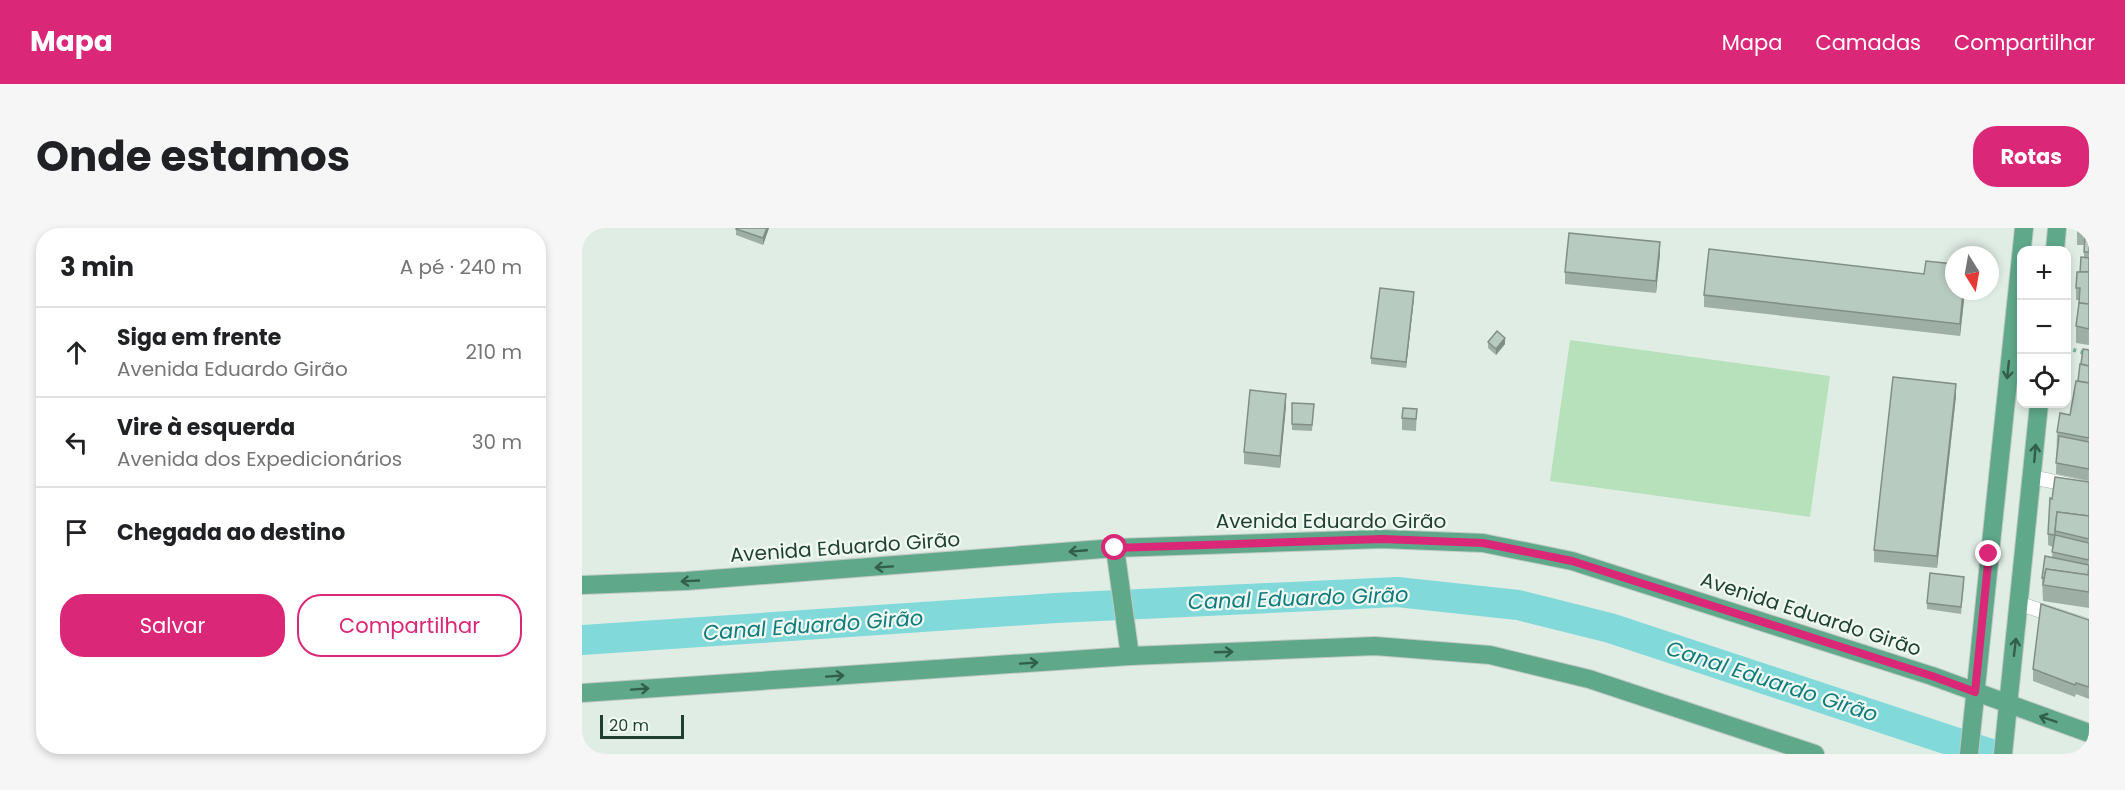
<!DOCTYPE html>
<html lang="pt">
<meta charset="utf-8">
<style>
:root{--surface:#fff;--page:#f6f6f6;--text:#202124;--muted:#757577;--line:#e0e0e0;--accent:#db2777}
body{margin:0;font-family:Poppins,sans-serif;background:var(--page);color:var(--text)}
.controls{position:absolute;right:18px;top:18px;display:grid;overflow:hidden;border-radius:12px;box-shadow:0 3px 9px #0003}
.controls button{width:54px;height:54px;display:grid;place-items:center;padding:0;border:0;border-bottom:2px solid var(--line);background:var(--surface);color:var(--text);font:30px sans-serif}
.compass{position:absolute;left:1363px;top:18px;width:54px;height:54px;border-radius:50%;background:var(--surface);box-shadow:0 3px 9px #0003;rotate:169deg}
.scale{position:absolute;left:18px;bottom:15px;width:84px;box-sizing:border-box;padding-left:6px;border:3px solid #1e3f31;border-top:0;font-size:16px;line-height:21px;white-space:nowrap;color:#1e3f31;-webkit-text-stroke:4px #f1f9f3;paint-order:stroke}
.stop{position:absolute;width:18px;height:18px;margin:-14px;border:4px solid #db2777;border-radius:50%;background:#fff}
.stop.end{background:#db2777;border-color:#fff;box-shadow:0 2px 6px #0008}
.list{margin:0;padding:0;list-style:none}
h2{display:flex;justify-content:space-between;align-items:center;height:78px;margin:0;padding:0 24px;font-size:26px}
h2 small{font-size:20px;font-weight:400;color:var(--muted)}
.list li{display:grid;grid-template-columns:39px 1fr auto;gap:18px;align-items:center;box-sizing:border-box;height:90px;padding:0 24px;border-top:2px solid var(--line)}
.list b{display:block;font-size:22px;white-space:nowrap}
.list p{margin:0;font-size:20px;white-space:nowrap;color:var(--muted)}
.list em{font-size:20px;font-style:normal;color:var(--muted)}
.actions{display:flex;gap:12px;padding:18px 24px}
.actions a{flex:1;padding:14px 0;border:2px solid var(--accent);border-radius:24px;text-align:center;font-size:21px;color:var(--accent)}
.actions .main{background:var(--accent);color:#fff}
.icon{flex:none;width:33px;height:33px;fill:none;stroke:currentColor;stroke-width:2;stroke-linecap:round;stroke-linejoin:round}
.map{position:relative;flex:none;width:1507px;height:526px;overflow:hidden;border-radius:24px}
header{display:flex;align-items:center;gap:36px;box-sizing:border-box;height:84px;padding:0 30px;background:var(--accent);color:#fff}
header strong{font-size:28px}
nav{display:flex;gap:33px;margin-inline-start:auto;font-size:21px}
.intro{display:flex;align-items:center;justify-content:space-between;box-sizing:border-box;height:144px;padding:0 36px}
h1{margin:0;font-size:42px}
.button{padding:15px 27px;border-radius:24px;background:var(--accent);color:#fff;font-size:21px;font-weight:700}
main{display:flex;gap:36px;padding:0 36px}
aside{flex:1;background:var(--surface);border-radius:24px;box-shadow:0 3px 9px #0003}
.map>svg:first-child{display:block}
.green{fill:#b6e1bb}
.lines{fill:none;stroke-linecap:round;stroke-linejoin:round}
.canal{stroke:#81d9d9;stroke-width:30}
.service-casing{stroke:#a2b5ab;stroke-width:15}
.primary-casing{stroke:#c0c9c5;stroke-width:20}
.path{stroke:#7cb49a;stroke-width:4;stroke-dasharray:3 4.5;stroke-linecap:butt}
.service{stroke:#fff;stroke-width:14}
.primary{stroke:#5fa88a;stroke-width:18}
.wall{fill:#9eafa5}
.shaded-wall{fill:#818e86}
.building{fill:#b8cbc0;stroke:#818e86;stroke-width:1.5}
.oneway{stroke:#325e4c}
.route{stroke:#db2777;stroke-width:8}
.labels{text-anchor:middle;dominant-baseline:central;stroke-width:4.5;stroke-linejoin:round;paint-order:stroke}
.street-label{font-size:20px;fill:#1e3f31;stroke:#f1f9f3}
.water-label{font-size:21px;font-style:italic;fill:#117b7c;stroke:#f1f9f3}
</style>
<header>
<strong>Mapa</strong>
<nav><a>Mapa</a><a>Camadas</a><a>Compartilhar</a></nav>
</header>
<div class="intro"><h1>Onde estamos</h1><a class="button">Rotas</a></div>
<main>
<aside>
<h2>3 min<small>A pé · 240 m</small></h2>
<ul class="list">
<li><svg class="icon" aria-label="ahead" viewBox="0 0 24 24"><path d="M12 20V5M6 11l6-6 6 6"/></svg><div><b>Siga em frente</b><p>Avenida Eduardo Girão</p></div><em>210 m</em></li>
<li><svg class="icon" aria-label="left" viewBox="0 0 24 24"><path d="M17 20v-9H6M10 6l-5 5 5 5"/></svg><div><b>Vire à esquerda</b><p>Avenida dos Expedicionários</p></div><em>30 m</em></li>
<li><svg class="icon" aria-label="arrive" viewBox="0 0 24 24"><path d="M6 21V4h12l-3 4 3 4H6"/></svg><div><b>Chegada ao destino</b></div></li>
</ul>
<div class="actions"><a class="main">Salvar</a><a>Compartilhar</a></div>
</aside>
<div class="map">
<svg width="1507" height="526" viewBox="0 0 1507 526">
<rect width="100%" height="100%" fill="#e0ede5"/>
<polygon class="green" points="988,112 1248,148 1228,289 968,253"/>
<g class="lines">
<polyline class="canal" points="0,412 474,380 815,364 936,377 1028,400 1409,526"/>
<defs>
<g id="service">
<polyline points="1450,249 1507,261"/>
<polyline points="1438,376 1507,398"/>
</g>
<g id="primary">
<polyline points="1473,22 1475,0"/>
<polyline points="533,320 548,428"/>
<polyline points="0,357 104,353 533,320 800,311 901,315 990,333 1350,448 1507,505"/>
<polyline points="0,465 548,428 793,418 908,427 1007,451 1233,526"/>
<polyline points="1387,526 1442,0"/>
<polyline points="1421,526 1457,176"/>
</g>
</defs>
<use href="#service" class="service-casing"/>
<use href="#primary" class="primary-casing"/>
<polyline class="path" points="1484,120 1507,126"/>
<use href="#service" class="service"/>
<use href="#primary" class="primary"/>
</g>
<g class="wall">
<polygon points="154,0 187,0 181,17 154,7"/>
<polygon points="1495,0 1507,0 1507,117 1494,115 1494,98 1497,72 1494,72 1494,60 1502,29 1502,17 1495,17"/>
<polygon points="1078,26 1074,65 983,56 983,44"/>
<polygon points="1342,46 1383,63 1378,108 1122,79 1122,67"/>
<polygon points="832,70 824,140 789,136 789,130"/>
<polygon points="906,114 923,116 914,127 906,120"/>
<polygon points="1507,122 1507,253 1474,246 1475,204 1488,187 1499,136"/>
<polygon points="1374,168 1355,340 1292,334 1292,322"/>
<polygon points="710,175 732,176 730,203 710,202"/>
<polygon points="704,178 698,240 662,236 662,224"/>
<polygon points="835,181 834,203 820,202 820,190"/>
<polygon points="1507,254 1507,380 1461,373 1460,350 1470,329 1471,319 1466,317 1466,306 1470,271"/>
<polygon points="1382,355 1379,386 1345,381 1345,375"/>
<polygon points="1507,392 1507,471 1494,466 1493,469 1451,453 1451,441"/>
</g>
<g class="shaded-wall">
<polygon points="185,0 187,0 181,17 181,10"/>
<polygon points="1078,14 1078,26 1074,65 1074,53"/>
<polygon points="1381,63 1383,63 1378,108 1378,96"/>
<polygon points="832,64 832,70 824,140 824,134"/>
<polygon points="923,110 923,116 914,127 914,121"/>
<polygon points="1374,156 1374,168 1355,340 1355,328"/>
<polygon points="704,166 704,178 698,240 698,228"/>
</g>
<g class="building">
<polygon points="154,0 185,0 181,10 154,1"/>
<rect x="1495" y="0" width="12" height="1"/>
<polygon points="987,5 1078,14 1074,53 983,44"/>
<polygon points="1503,7 1507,8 1507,24 1502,24"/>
<polygon points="1127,21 1342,46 1344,33 1372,36 1372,63 1381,63 1378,96 1122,67"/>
<polygon points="1499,29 1507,30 1507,44 1498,44"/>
<polygon points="1495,44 1507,44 1507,76 1497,75 1498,60 1494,60"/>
<polygon points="798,60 832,64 824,134 789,130"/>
<polygon points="1497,75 1507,76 1507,101 1494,98"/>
<polygon points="915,103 923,110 914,121 906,114"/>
<polygon points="1501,121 1507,122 1507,138 1499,136"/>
<polygon points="1498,136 1507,138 1507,155 1496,153"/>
<polygon points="1311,149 1374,156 1355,328 1292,322"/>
<polygon points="1494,153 1507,155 1507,210 1475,204 1478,185 1488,187"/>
<polygon points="668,162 704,166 698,228 662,224"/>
<polygon points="710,175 732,176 730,197 710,196"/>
<polygon points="821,180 835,181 834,191 820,190"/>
<polygon points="1477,208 1507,214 1507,241 1474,235"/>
<polygon points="1473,249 1507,254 1507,288 1475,284 1473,303 1473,307 1507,315 1507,332 1470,324 1473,307 1466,306 1468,270 1470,271"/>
<polygon points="1475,284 1507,288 1507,311 1473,303"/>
<polygon points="1463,328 1507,337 1506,347 1464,341 1462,350 1460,350"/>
<polygon points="1464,341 1507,347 1507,364 1461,357"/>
<polygon points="1348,345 1382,349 1379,379 1345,375"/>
<polygon points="1459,376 1507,392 1507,459 1494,455 1493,457 1451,441"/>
</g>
<defs><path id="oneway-shaft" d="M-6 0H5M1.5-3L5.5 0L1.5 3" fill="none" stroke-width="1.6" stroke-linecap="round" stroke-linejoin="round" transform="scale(1.5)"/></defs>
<g class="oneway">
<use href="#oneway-shaft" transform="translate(1426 142) rotate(96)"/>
<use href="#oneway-shaft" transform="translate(1453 225) rotate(-85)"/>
<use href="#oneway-shaft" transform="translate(496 323) rotate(175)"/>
<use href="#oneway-shaft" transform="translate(302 339) rotate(176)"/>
<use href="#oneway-shaft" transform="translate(108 353) rotate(177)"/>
<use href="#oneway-shaft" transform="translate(1433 419) rotate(-83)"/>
<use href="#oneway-shaft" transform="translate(642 424) rotate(-2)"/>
<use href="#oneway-shaft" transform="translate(447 435) rotate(-4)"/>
<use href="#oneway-shaft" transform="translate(253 448) rotate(-4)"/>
<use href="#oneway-shaft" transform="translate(58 461) rotate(-4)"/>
<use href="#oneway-shaft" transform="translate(1466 491) rotate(-161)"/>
</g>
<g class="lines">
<polyline class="route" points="533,320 800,311 901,315 990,333 1350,448 1393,464 1407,326"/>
</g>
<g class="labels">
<g class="street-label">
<text x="749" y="293">Avenida Eduardo Girão</text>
<text transform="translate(263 319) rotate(-4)">Avenida Eduardo Girão</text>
<text transform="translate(1229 386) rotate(18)">Avenida Eduardo Girão</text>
</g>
<g class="water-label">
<text transform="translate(716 370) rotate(-2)">Canal Eduardo Girão</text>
<text transform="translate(231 397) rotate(-4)">Canal Eduardo Girão</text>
<text transform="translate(1190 453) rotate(18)">Canal Eduardo Girão</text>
</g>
</g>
</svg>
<div class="controls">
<button>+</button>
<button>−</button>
<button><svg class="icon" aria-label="locate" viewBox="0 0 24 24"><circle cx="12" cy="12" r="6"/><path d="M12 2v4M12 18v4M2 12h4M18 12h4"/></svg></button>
</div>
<svg class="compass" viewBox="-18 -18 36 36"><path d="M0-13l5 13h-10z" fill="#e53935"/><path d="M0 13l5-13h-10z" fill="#757577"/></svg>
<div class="scale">20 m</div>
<div class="stop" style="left:533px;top:320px"></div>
<div class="stop end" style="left:1407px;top:326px"></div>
</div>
</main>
